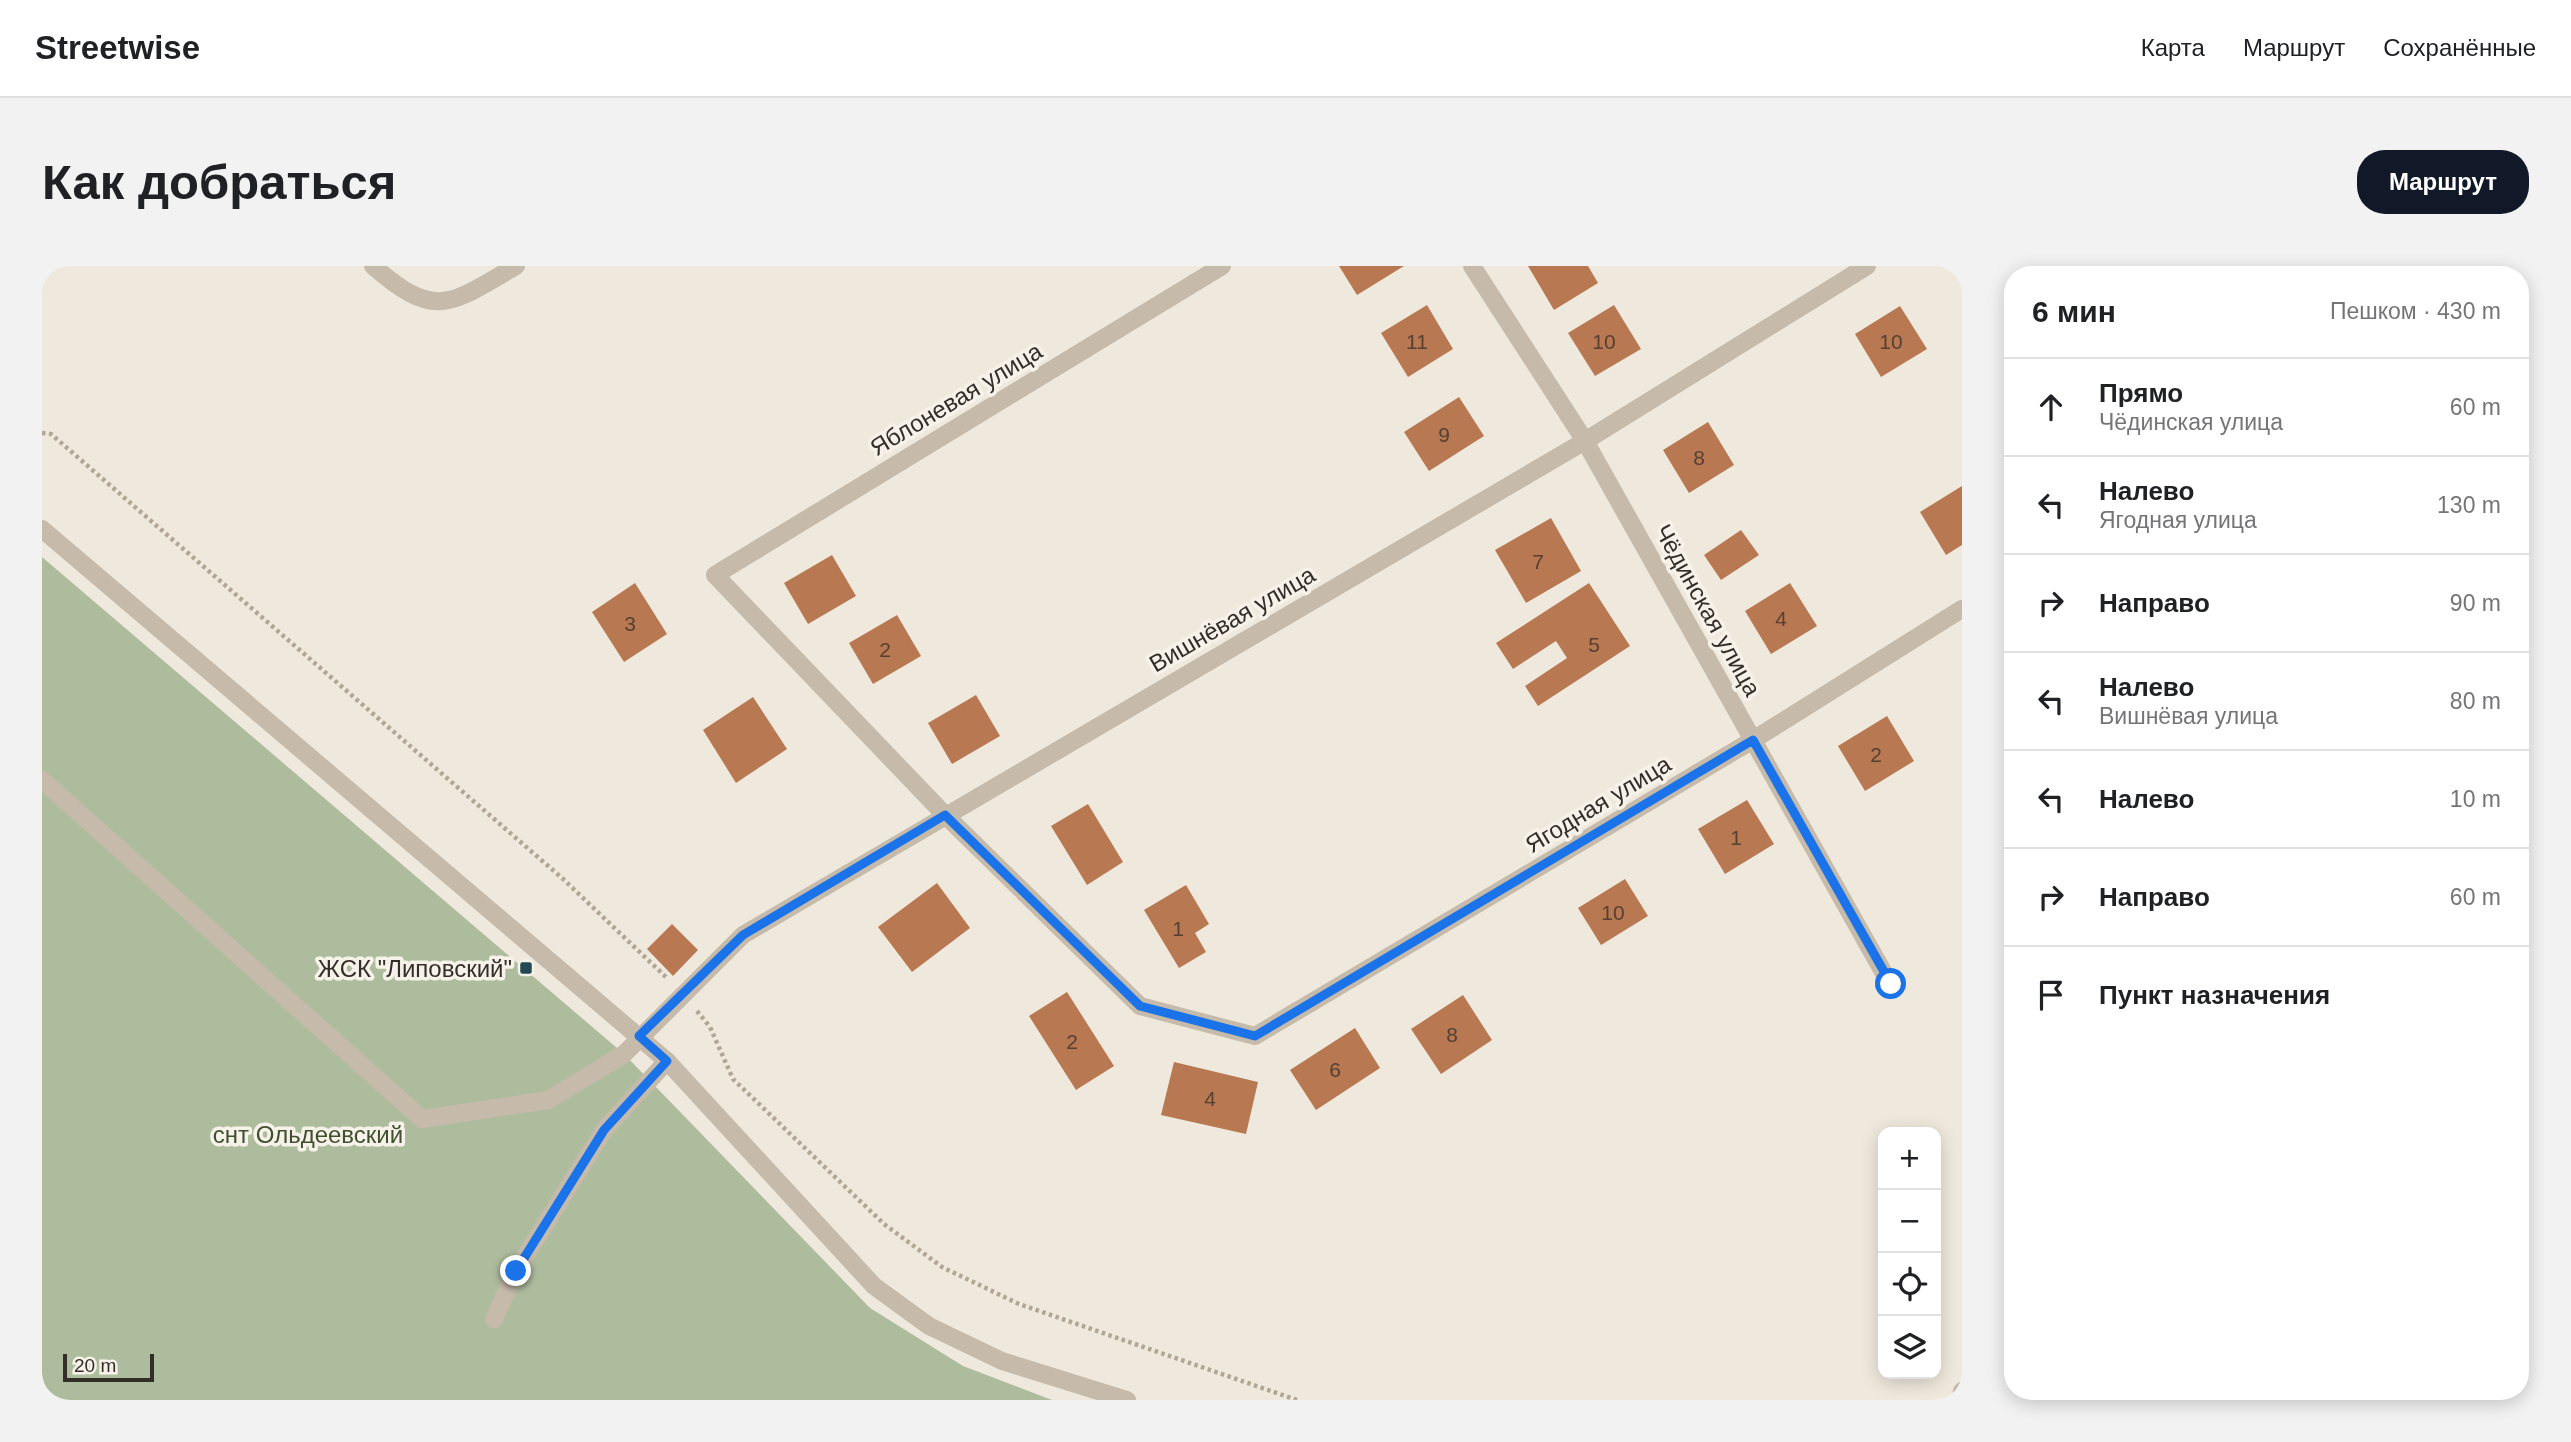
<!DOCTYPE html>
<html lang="ru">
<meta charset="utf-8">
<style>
:root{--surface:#fff;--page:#f2f2f2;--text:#202124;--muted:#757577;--line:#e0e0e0;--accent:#111827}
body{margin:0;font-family:Helvetica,sans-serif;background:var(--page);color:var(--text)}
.controls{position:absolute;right:21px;bottom:21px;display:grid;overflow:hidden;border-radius:14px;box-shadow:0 4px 18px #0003}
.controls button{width:63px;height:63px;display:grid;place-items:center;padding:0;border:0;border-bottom:2px solid var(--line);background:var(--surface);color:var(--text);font:35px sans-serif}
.scale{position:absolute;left:21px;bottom:18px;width:91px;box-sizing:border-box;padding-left:7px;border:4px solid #342e29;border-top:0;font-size:19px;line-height:24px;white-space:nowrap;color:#342e29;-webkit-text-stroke:5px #f7f2e9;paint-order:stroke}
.stop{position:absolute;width:21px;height:21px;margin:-16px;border:5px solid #1a73e8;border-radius:50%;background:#fff}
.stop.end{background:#1a73e8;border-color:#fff;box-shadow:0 2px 7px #0008}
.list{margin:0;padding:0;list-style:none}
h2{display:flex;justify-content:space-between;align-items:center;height:91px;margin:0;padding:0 28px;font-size:30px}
h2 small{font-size:23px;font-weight:400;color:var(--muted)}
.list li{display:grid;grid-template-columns:46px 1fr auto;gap:21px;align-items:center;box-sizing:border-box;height:98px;padding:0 28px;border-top:2px solid var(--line)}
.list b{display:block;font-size:26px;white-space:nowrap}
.list p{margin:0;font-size:23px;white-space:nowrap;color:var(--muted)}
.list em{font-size:23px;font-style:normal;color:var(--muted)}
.icon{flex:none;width:38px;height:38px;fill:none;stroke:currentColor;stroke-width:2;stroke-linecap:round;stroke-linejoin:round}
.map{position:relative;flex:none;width:1920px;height:1134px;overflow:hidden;border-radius:28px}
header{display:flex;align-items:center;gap:42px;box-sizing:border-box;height:98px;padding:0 35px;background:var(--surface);border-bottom:2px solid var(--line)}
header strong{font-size:33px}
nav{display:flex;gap:38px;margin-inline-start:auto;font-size:24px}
.intro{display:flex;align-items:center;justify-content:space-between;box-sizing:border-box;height:168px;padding:0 42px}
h1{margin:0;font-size:49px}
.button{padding:18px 32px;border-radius:28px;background:var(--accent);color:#fff;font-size:24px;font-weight:700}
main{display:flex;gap:42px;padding:0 42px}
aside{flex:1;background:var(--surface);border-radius:28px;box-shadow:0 4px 18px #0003}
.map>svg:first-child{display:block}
.green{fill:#aebc9e}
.building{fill:#b87852}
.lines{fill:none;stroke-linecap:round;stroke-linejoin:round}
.path{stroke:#b1a594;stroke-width:4.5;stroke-dasharray:3.5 3.5;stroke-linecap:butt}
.minor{stroke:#c6baaa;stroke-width:18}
.route{stroke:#1a73e8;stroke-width:9}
.poi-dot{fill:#234851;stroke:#f7f2e9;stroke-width:2.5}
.labels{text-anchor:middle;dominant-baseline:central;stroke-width:7;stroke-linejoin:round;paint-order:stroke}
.number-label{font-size:21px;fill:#554033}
.street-label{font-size:24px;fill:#342e29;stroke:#f7f2e9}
.poi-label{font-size:24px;fill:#342e29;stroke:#f7f2e9;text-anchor:end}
.park-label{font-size:24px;fill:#3f4f2f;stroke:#f7f2e9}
</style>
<header>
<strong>Streetwise</strong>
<nav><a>Карта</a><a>Маршрут</a><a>Сохранённые</a></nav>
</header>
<div class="intro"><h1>Как добраться</h1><a class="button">Маршрут</a></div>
<main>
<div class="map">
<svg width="1920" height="1134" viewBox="0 0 1920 1134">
<rect width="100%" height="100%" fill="#efe9dd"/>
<polygon class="green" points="0,291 582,788 828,1042 921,1100 1010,1134 0,1134"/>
<g class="building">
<polygon points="1297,0 1362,0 1315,29"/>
<polygon points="1486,0 1546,0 1556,17 1512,44"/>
<polygon points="1385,39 1411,83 1366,111 1339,67"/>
<polygon points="1572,39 1599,83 1553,110 1526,67"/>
<polygon points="1858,40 1885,83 1839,111 1813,68"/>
<polygon points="1417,131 1442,170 1387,205 1362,166"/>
<polygon points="1666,156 1692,199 1647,227 1621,184"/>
<polygon points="1920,220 1920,279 1904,289 1878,246"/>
<polygon points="1509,252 1539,305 1484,337 1453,284"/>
<polygon points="1699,264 1717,289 1679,314 1662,289"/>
<polygon points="790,289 814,330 766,358 742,317"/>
<polygon points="593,317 625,368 582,396 550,346"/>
<polygon points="1547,317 1588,380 1496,440 1483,420 1525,392 1514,375 1471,403 1454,377"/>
<polygon points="1748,317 1775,360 1729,388 1703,345"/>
<polygon points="855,349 879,390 831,418 807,377"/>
<polygon points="934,429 958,470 910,498 886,457"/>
<polygon points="711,431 745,483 694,517 661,464"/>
<polygon points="1845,450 1872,495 1823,525 1796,480"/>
<polygon points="1705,534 1732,578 1683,608 1656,563"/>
<polygon points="1046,538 1081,596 1045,619 1009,560"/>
<polygon points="1583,613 1606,650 1559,679 1536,642"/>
<polygon points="895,617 928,662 870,706 836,661"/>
<polygon points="1144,619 1167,658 1153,667 1164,686 1137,702 1102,644"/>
<polygon points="630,658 656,684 631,710 605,683"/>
<polygon points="1025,726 1072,800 1034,824 987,750"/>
<polygon points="1421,729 1450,774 1399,808 1369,763"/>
<polygon points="1313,762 1338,802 1274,844 1248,804"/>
<polygon points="1132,796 1216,816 1204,868 1119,849"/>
</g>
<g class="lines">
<g class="path">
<polyline points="0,167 9,168 520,612 626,713"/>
<polyline points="655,745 668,761 691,813 842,958 900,1001 977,1038 1255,1134"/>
</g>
<g class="minor">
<path d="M331,0C394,55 408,38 474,0"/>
<polyline points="1180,0 673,309 903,549 1098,740 1213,770 1711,474 1920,343"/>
<polyline points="1430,0 1543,175 1848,718"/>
<polyline points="0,263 625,795 832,1020 887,1060 960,1095 1085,1134"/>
<polyline points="0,514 380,853 506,834 582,788 701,669 1543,175 1825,0"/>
<polyline points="452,1053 474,1005 562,864 625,795"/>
<polyline points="1918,1134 1920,1125"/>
</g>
</g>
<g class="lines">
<polyline class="route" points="474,1005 562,864 625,795 597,770 701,669 903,549 1098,740 1213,770 1711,474 1849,718"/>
</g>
<rect class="poi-dot" x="477" y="695" width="14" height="14" rx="3.5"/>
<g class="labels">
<g class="number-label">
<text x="1375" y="75">11</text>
<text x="1562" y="75">10</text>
<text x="1849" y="75">10</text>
<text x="1402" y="168">9</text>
<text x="1657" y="191">8</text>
<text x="1496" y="295">7</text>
<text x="1739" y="352">4</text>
<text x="588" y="357">3</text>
<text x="1552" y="378">5</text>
<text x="843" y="383">2</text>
<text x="1834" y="488">2</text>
<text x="1694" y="571">1</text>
<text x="1571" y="646">10</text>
<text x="1136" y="662">1</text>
<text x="1410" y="768">8</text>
<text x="1030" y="775">2</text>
<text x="1293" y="803">6</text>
<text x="1168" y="832">4</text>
</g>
<g class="street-label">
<text transform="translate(914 133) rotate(-31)">Яблоневая улица</text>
<text transform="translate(1666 344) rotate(61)">Чёдинская улица</text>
<text transform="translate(1190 353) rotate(-30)">Вишнёвая улица</text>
<text transform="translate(1556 538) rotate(-31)">Ягодная улица</text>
</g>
<g class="poi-label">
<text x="470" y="702">ЖСК "Липовский"</text>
</g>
<g class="park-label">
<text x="266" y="868">снт Ольдеевский</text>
</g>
</g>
</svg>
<div class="controls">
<button>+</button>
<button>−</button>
<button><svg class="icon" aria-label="locate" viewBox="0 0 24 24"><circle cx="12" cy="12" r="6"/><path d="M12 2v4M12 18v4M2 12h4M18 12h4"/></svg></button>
<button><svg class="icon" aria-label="layers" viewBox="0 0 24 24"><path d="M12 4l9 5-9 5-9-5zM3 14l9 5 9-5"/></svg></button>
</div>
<div class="scale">20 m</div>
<div class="stop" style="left:1849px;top:718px"></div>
<div class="stop end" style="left:474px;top:1005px"></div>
</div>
<aside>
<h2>6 мин<small>Пешком · 430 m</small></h2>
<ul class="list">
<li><svg class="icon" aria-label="ahead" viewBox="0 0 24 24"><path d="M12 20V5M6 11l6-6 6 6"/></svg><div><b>Прямо</b><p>Чёдинская улица</p></div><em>60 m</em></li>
<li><svg class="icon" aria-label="left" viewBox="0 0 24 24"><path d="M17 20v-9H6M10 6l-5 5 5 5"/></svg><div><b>Налево</b><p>Ягодная улица</p></div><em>130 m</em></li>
<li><svg class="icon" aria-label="right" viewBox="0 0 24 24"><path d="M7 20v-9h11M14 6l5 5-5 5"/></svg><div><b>Направо</b></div><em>90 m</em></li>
<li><svg class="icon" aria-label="left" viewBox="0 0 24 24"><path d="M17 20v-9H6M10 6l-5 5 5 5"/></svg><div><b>Налево</b><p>Вишнёвая улица</p></div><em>80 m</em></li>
<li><svg class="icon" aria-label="left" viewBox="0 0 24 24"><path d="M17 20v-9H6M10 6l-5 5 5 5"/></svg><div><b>Налево</b></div><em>10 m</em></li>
<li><svg class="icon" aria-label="right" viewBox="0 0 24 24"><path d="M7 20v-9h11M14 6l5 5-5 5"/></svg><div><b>Направо</b></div><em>60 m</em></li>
<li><svg class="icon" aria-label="arrive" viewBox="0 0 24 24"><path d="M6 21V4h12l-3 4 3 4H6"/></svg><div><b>Пункт назначения</b></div></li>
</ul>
</aside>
</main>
